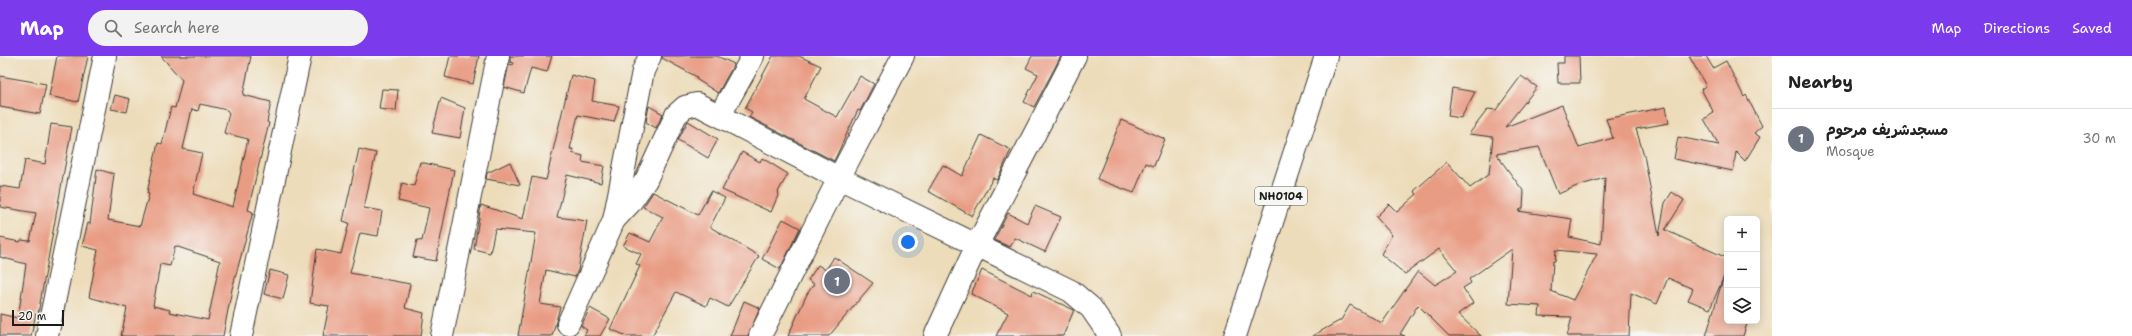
<!DOCTYPE html>
<meta charset="utf-8">
<style>
:root{--surface:#fff;--page:#f2f2f2;--text:#222;--muted:#767676;--line:#e0e0e0;--accent:#7c3aed}
body{margin:0;font-family:"Shantell Sans","Playpen Sans Arabic",sans-serif;background:var(--page);color:var(--text)}
.controls{position:absolute;right:12px;bottom:12px;display:grid;overflow:hidden;border-radius:6px;box-shadow:0 2px 10px #0003}
.controls button{width:36px;height:36px;display:grid;place-items:center;padding:0;border:0;border-bottom:1px solid var(--line);background:var(--surface);color:var(--text);font:20px sans-serif}
.scale{position:absolute;left:12px;bottom:10px;width:52px;box-sizing:border-box;padding-left:4px;border:2px solid #1c1c1c;border-top:0;font-size:11px;line-height:14px;white-space:nowrap;color:#1c1c1c;-webkit-text-stroke:3px #f6f6f2;paint-order:stroke}
.you{position:absolute;left:908px;top:186px;width:14px;height:14px;margin:-10px;border:3px solid #fff;border-radius:50%;background:#1a73e8;box-shadow:0 0 0 6px #1a73e833}
.badge{display:grid;place-items:center;width:26px;height:26px;border-radius:50%;background:var(--accent);color:#fff;font-size:13px;font-weight:700}
.pin{position:absolute;translate:-50% -50%;border:2px solid #fff;box-shadow:0 1px 4px #0006}
.list{margin:0;padding:0;list-style:none}
h2{display:flex;justify-content:space-between;align-items:center;height:52px;margin:0;padding:0 16px;font-size:17px}
h2 small{font-size:13px;font-weight:400;color:var(--muted)}
.list li{display:grid;grid-template-columns:26px 1fr auto;gap:12px;align-items:center;box-sizing:border-box;height:60px;padding:0 16px;border-top:1px solid var(--line)}
.list b{display:block;font-size:15px;white-space:nowrap}
.list p{margin:0;font-size:13px;white-space:nowrap;color:var(--muted)}
.list em{font-size:13px;font-style:normal;color:var(--muted)}
.icon{flex:none;width:22px;height:22px;fill:none;stroke:currentColor;stroke-width:2;stroke-linecap:round;stroke-linejoin:round}
.map{position:relative;flex:none;width:1772px;height:280px;overflow:hidden}
header{display:flex;align-items:center;gap:24px;box-sizing:border-box;height:56px;padding:0 20px;background:var(--accent);color:#fff}
header strong{font-size:19px}
nav{display:flex;gap:22px;margin-inline-start:auto;font-size:14px}
.search{width:280px;height:36px;background:var(--page);display:flex;align-items:center;gap:10px;box-sizing:border-box;padding:0 14px;border-radius:22px;color:var(--muted);font-size:15px}
main{display:flex}
aside{flex:1;background:var(--surface)}
.map>svg:first-child{display:block}
.building{fill:#e99c84;fill-rule:evenodd}
.lines{fill:none;stroke-linecap:round;stroke-linejoin:round}
.minor-casing{stroke:#3b3934;stroke-width:24}
.highway-casing{stroke:#3b3934;stroke-width:24}
.minor{stroke:#fff;stroke-width:22}
.highway{stroke:#fff;stroke-width:22}
.labels{text-anchor:middle;dominant-baseline:central;stroke-width:3;stroke-linejoin:round;paint-order:stroke}
.shield{fill:#f6f6f2;stroke:#5d5d5c;stroke-width:1}
.shield-label{font-size:11px;font-weight:bold;fill:#1c1c1c}
</style>
<header>
<strong>Map</strong>
<div class="search"><svg class="icon" aria-label="search" viewBox="0 0 24 24"><circle cx="10" cy="10" r="6"/><path d="M15 15l6 6"/></svg>Search here</div>
<nav><a>Map</a><a>Directions</a><a>Saved</a></nav>
</header>
<main>
<div class="map">
<svg width="1772" height="280" viewBox="0 0 1772 280">
<rect width="100%" height="100%" fill="#f6f6f2"/>
<filter id="ink" filterUnits="userSpaceOnUse"><feTurbulence type="fractalNoise" baseFrequency=".025" numOctaves="2"/><feDisplacementMap in="SourceGraphic" scale="8" xChannelSelector="R" yChannelSelector="G"/><feConvolveMatrix kernelMatrix="1 2 1 2 8 2 1 2 1" color-interpolation-filters="sRGB"/></filter>
<filter id="wash" filterUnits="userSpaceOnUse"><feTurbulence type="fractalNoise" baseFrequency=".012" numOctaves="4" result="noise"/><feDisplacementMap in="SourceGraphic" scale="16" xChannelSelector="R" yChannelSelector="G"/><feGaussianBlur stdDeviation="0.9" result="paint"/><feColorMatrix in="noise" values="0 0 0 0 0 0 0 0 0 0 0 0 0 0 0 0 0 1.4 0 .05"/><feComposite in="paint" operator="in"/></filter>
<g filter="url(#wash)">
<rect width="100%" height="100%" fill="#eddcb9"/>
<g id="blocks">
<g class="building">
<polygon points="57,0 88,0 78,46 49,40"/>
<path d="M161,0H251L243,39L271,46L267,66L269,67L248,154L253,156L232,233L223,280H121L127,252L89,241L98,194L82,190L88,167L90,168L97,113L114,118L108,164L140,170L149,138L147,137L158,87L162,88L171,51L175,52L182,24ZM200,48L227,54L229,57L224,77L248,83L233,151L193,138L202,97L183,93L192,53L198,55ZM175,190L220,205L208,264L169,256L170,254L153,250L160,208L170,210Z"/>
<polygon points="450,0 479,0 473,28 445,21"/>
<polygon points="510,0 552,0 547,16 531,12 524,37 504,31 509,8 513,9 514,7 510,6"/>
<polygon points="662,0 717,0 734,8 718,37 696,23 697,21 662,2"/>
<polygon points="773,0 799,0 821,10 804,43 837,61 860,20 874,28 860,55 858,54 834,105 749,61 752,56 745,52"/>
<polygon points="1032,0 1061,0 1034,51 1024,46 1038,18 1026,12"/>
<polygon points="1564,0 1579,0 1580,27 1558,27 1557,7 1564,7"/>
<polygon points="1689,0 1706,0 1713,12 1726,5 1744,41 1746,39 1762,70 1754,77 1760,81 1745,105 1736,96 1733,115 1674,103 1678,81 1719,89 1704,63 1714,57 1701,33 1706,30"/>
<polygon points="571,19 595,25 592,45 619,50 614,66 578,59 570,93 573,93 572,97 583,100 582,106 604,110 601,127 567,119 557,161 587,165 578,214 575,221 546,214 540,248 560,251 552,280 518,280 536,177 495,173 490,197 474,193 481,149 523,163 532,121 546,124"/>
<polygon points="0,20 46,28 40,58 0,51"/>
<path d="M1521,20L1537,31L1505,71L1562,49L1579,92L1613,82L1606,63L1666,51L1669,67L1636,73L1644,99L1659,180L1665,147L1672,136L1684,144L1665,174L1727,202V213L1710,253L1688,244L1693,233L1668,222L1657,248L1631,237L1629,280H1567L1572,261L1539,260L1540,250L1508,248L1512,193L1469,223L1471,227L1463,232L1473,247L1458,258L1481,280H1449L1418,249L1400,278L1405,280H1312L1341,264L1350,249L1382,267L1418,215L1435,229L1457,215L1439,193L1405,218L1381,198L1392,179L1376,161L1389,148L1397,156L1417,138L1414,135L1447,106L1470,132L1489,118L1493,81L1469,78L1488,53L1496,54ZM1539,91L1558,138L1577,130L1605,122L1601,188L1569,181L1572,163L1518,155L1523,152L1524,136L1496,98ZM1556,194L1597,198L1573,244L1551,235L1553,205H1555Z"/>
<polygon points="1452,32 1475,36 1461,62 1448,60"/>
<polygon points="382,33 398,34 396,55 379,53"/>
<polygon points="115,39 130,43 127,56 111,53"/>
<polygon points="441,42 465,52 460,82 432,77"/>
<polygon points="649,50 663,58 656,72 646,66"/>
<polygon points="1121,64 1165,83 1154,110 1146,107 1134,137 1097,123"/>
<polygon points="688,65 718,83 708,102 678,84"/>
<polygon points="51,68 72,71 38,258 36,257 31,280 0,280 0,258 18,262 26,208 0,201 0,182 20,186 21,184 30,185 36,157 0,151 0,130 20,133 25,104 45,108"/>
<polygon points="981,79 1011,94 997,124 993,122 972,160 928,135 943,109 962,120"/>
<polygon points="359,93 376,97 364,152 382,155 378,180 360,177 350,217 410,228 405,252 424,257 421,280 323,280 329,250 310,247 317,193 341,198 349,167 343,165"/>
<polygon points="742,96 760,106 762,102 788,118 778,136 779,137 771,156 722,134"/>
<polygon points="420,106 454,114 436,205 413,201 417,184 422,185 429,152 398,145 402,127 414,130"/>
<polygon points="510,106 520,129 486,123 487,117"/>
<polygon points="711,135 725,142 710,171 759,200 728,251 710,242 706,250 676,236 652,280 627,280 610,273 640,210 636,208 641,198 623,190 630,177 650,186 663,161 643,151 653,136 698,159"/>
<polygon points="1035,150 1061,161 1045,196 1015,182 1010,191 994,184 1008,157 1027,167"/>
<polygon points="783,163 800,172 780,213 762,203"/>
<polygon points="834,201 873,227 829,280 788,280 807,238 814,228 808,224 818,209 826,214"/>
<polygon points="270,214 289,219 283,243 264,238"/>
<polygon points="982,214 1032,239 1033,235 1074,254 1063,280 996,280 1008,257 971,238"/>
<polygon points="1723,223 1727,224 1727,265 1748,265 1743,280 1706,280"/>
<polygon points="744,245 760,252 748,280 730,280"/>
<polygon points="590,252 610,263 600,280 584,280 587,274 581,270"/>
</g>
</g>
</g>
<g filter="url(#ink)">
<use href="#blocks" fill-opacity="0" stroke="#3b3934" stroke-width="1"/>
<g class="lines">
<defs>
<g id="minor">
<polyline points="720,59 753,0"/>
<polyline points="614,164 630,147 646,124 676,59 685,51 697,48 839,122 1071,235 1091,252 1110,280"/>
<polyline points="568,268 614,164 643,15 650,0"/>
<polyline points="47,280 105,0"/>
<polyline points="241,280 300,0"/>
<polyline points="442,280 498,0"/>
<polyline points="760,280 839,122 903,0"/>
<polyline points="935,280 977,189 1075,0"/>
</g>
<polyline id="highway" points="1235,280 1326,0"/>
</defs>
<use href="#minor" class="minor-casing"/>
<use href="#highway" class="highway-casing"/>
<use href="#minor" class="minor"/>
<use href="#highway" class="highway"/>
</g>
</g>
<g class="labels">
<rect class="shield" x="1255" y="131" width="52" height="18" rx="3"/>
<g class="shield-label">
<text x="1281" y="140">NH0104</text>
</g>
</g>
</svg>
<div class="controls">
<button>+</button>
<button>−</button>
<button><svg class="icon" aria-label="layers" viewBox="0 0 24 24"><path d="M12 4l9 5-9 5-9-5zM3 14l9 5 9-5"/></svg></button>
</div>
<div class="scale">20 m</div>
<div class="you"></div>
<div class="pin badge" style="left:837px;top:225px;background:#6b7280">1</div>
</div>
<aside>
<h2>Nearby<small></small></h2>
<ul class="list">
<li><span class="badge" style="background:#6b7280">1</span><div><b>مسجدشریف مرحوم</b><p>Mosque</p></div><em>30 m</em></li>
</ul>
</aside>
</main>
